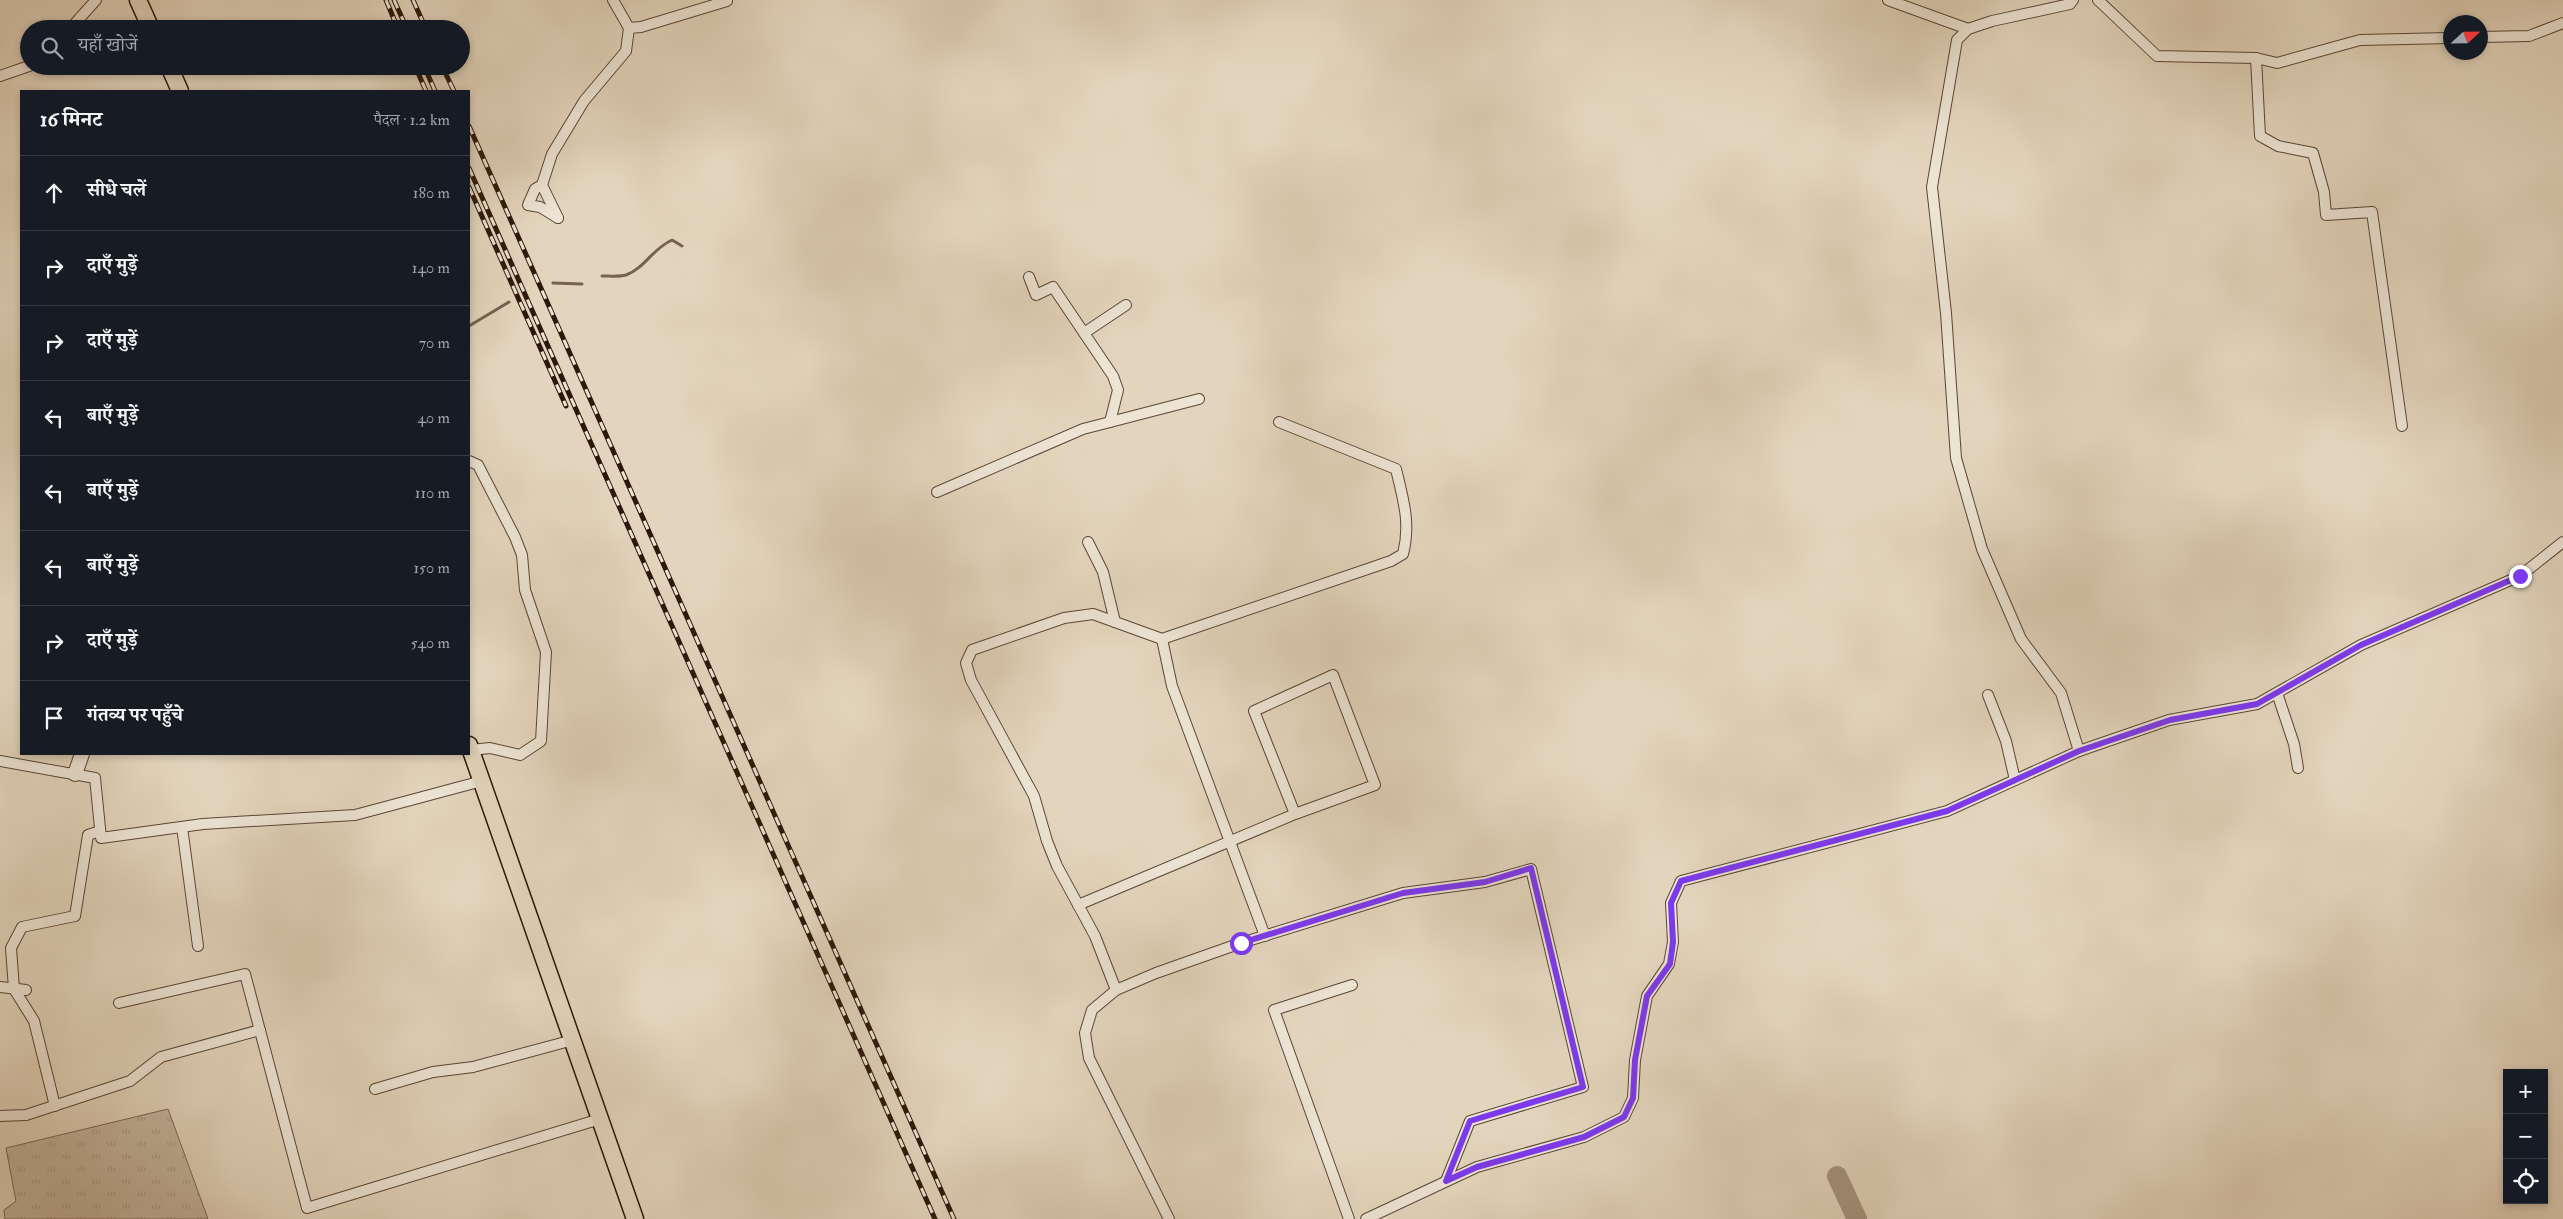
<!DOCTYPE html>
<html lang="hi">
<meta charset="utf-8">
<style>
:root{--surface:#171b24;--page:#242831;--text:#f1f3f6;--muted:#9ea1a6;--line:#363941}
body{margin:0;font-family:"IM FELL Double Pica","Noto Serif Devanagari",serif;background:var(--page);color:var(--text)}
.controls{position:absolute;right:15px;bottom:15px;display:grid;overflow:hidden;border-radius:0px;box-shadow:0 2px 8px #0003}
.controls button{width:45px;height:45px;display:grid;place-items:center;padding:0;border:0;border-bottom:1px solid var(--line);background:var(--surface);color:var(--text);font:25px sans-serif}
.compass{position:absolute;left:2443px;top:15px;width:45px;height:45px;border-radius:50%;background:var(--surface);box-shadow:0 2px 8px #0003;rotate:68deg}
.stop{position:absolute;width:15px;height:15px;margin:-11px;border:4px solid #7c3aed;border-radius:50%;background:#fff}
.stop.end{background:#7c3aed;border-color:#fff;box-shadow:0 1px 5px #0008}
.list{margin:0;padding:0;list-style:none}
h2{display:flex;justify-content:space-between;align-items:center;height:65px;margin:0;padding:0 20px;font-size:21px}
h2 small{font-size:16px;font-weight:400;color:var(--muted)}
.list li{display:grid;grid-template-columns:32px 1fr auto;gap:15px;align-items:center;box-sizing:border-box;height:75px;padding:0 20px;border-top:1px solid var(--line)}
.list b{display:block;font-size:19px;white-space:nowrap}
.list em{font-size:16px;font-style:normal;color:var(--muted)}
.icon{flex:none;width:28px;height:28px;fill:none;stroke:currentColor;stroke-width:2;stroke-linecap:round;stroke-linejoin:round}
.map{position:relative;flex:none;width:2563px;height:1219px;overflow:hidden}
.search{position:absolute;background:var(--surface);box-shadow:0 2px 8px #0003;left:20px;top:20px;width:450px;height:55px;display:flex;align-items:center;gap:12px;box-sizing:border-box;padding:0 18px;border-radius:28px;color:var(--muted);font-size:19px}
.panel{position:absolute;background:var(--surface);box-shadow:0 2px 8px #0003;left:20px;top:90px;width:450px;height:665px;border-radius:0px}
.map>svg:first-child{display:block}
.grass{fill:url(#grass-tufts);stroke:#786653}
.lines{fill:none;stroke-linecap:round;stroke-linejoin:round}
.stream{stroke:#75624f;stroke-width:3}
.river{stroke:#a5947f;stroke-width:20}
.minor-casing{stroke:#5a4635;stroke-width:12}
.tertiary-casing{stroke:#5a4635;stroke-width:16}
.primary-casing{stroke:#2c1708;stroke-width:19}
.minor{stroke:#ede4d4;stroke-width:10}
.tertiary{stroke:#ede4d4;stroke-width:14}
.primary{stroke:#e3d5bd;stroke-width:16}
.rail-casing{stroke:#2c1708;stroke-width:5}
.rail{stroke:#ede4d4;stroke-width:3;stroke-dasharray:9;stroke-linecap:butt}
.route{stroke:#7c3aed;stroke-width:6}
</style>
<div class="map">
<svg width="2563" height="1219" viewBox="0 0 2563 1219">
<defs>
<pattern id="grass-tufts" width="24" height="20" patternUnits="userSpaceOnUse" patternTransform="scale(1.25)"><rect width="24" height="20" fill="#c4b59e"/><path d="M3 7l-1-3M5 7V3M7 7l1-3M15 17l-1-3M17 17v-4M19 17l1-3" fill="none" stroke="#a99b87"/></pattern>
</defs>
<rect width="100%" height="100%" fill="#e3d5bd"/>
<filter id="stains"><feTurbulence type="fractalNoise" baseFrequency=".004" numOctaves="4"/><feColorMatrix values="0 0 0 0 .2 0 0 0 0 .09 0 0 0 0 .02 0 0 0 .5 -.17"/></filter>
<radialGradient id="worn" r=".72"><stop offset=".6" stop-color="#630" stop-opacity="0"/><stop offset="1" stop-color="#630" stop-opacity=".3"/></radialGradient>
<polygon class="grass" points="168,1109 208,1219 5,1219 4,1210 16,1201 6,1148"/>
<g class="lines">
<g class="stream">
<path d="M602,276C609,276 619,277 626,275C645,268 652,249 672,240L682,246"/>
<polyline points="553,283 582,284"/>
<polyline points="469,326 509,302"/>
</g>
<polyline class="river" points="1837,1176 1857,1219"/>
<defs>
<g id="minor">
<polyline points="613,0 629,28 641,27 727,1"/>
<polyline points="1888,0 1968,29"/>
<polyline points="2073,0 2070,4 1992,21 1968,29 1957,40 1932,187 1946,313 1956,458 1982,549 2021,639 2061,693 2079,751"/>
<polyline points="2098,0 2157,56 2256,58 2277,63 2360,40 2450,38"/>
<polyline points="70,29 96,0"/>
<polyline points="2480,37 2529,36 2563,23"/>
<polyline points="2256,58 2260,136 2278,146 2313,153 2324,192 2326,215 2372,212 2402,426"/>
<polyline points="0,76 29,66"/>
<polyline points="542,185 535,189 528,205 540,207 558,218"/>
<polyline points="558,218 542,185 552,154 584,101 626,51 629,28"/>
<polyline points="1029,277 1036,295 1053,287 1113,376 1118,390 1110,422"/>
<polyline points="1084,333 1126,305"/>
<polyline points="469,461 478,465 515,537 522,555 525,590 546,652 541,741 520,755 490,748 471,750"/>
<polyline points="937,492 1083,429 1199,399"/>
<polyline points="1088,542 1103,572 1115,622"/>
<polyline points="1162,639 1172,686 1265,936"/>
<polyline points="2277,693 2294,744 2298,768"/>
<polyline points="1988,695 2006,741 2015,780"/>
<polyline points="0,761 95,778 101,838 203,824 355,815 482,781"/>
<polyline points="182,827 198,946"/>
<polyline points="1078,905 1295,814 1375,785 1333,675 1254,711 1295,814"/>
<polyline points="0,987 26,990"/>
<path d="M1116,990L1095,936L1057,866L1047,841L1034,796L971,680L966,663L972,650L1064,618L1093,614L1162,639L1391,561L1403,554C1411,523 1403,499 1396,469L1279,422"/>
<polyline points="119,1003 245,974 307,1208 600,1119"/>
<polyline points="375,1089 433,1072 473,1067 573,1040"/>
<polyline points="55,1106 34,1021 14,989 11,948 22,927 75,916 88,835 100,831"/>
<polyline points="0,1116 26,1115 130,1081 161,1057 260,1030"/>
<polyline points="1169,1219 1089,1058 1085,1033 1092,1010 1116,990 1156,973 1241,943 1403,893 1485,882 1531,869 1583,1087 1470,1121 1446,1181"/>
<polyline points="1349,1219 1274,1010 1352,985"/>
<polyline points="1366,1219 1477,1167 1584,1137 1624,1117 1633,1098 1635,1060 1647,996 1669,964 1673,942 1671,903 1681,881 1947,811 2079,751 2169,720 2257,704 2361,645 2520,576 2563,542"/>
</g>
<polyline id="tertiary" points="75,774 82,754"/>
<g id="primary">
<polyline points="138,0 151,29"/>
<polyline points="169,66 180,91"/>
<polyline points="469,745 635,1219"/>
</g>
</defs>
<use href="#minor" class="minor-casing"/>
<use href="#tertiary" class="tertiary-casing"/>
<use href="#primary" class="primary-casing"/>
<use href="#minor" class="minor"/>
<use href="#tertiary" class="tertiary"/>
<use href="#primary" class="primary"/>
<defs>
<g id="rail">
<polyline points="386,0 398,29"/>
<polyline points="394,0 407,29"/>
<polyline points="413,0 426,29"/>
<polyline points="415,66 426,91"/>
<polyline points="424,66 435,91"/>
<polyline points="442,66 454,91"/>
<polyline points="469,126 954,1219"/>
<polyline points="469,168 935,1219"/>
<polyline points="469,187 566,406"/>
</g>
</defs>
<use href="#rail" class="rail-casing"/>
<use href="#rail" class="rail"/>
</g>
<g class="lines">
<polyline class="route" points="1241,943 1403,893 1485,882 1531,868 1583,1087 1470,1121 1446,1181 1477,1167 1584,1137 1624,1117 1633,1098 1635,1060 1647,996 1670,964 1673,942 1671,903 1681,881 1947,811 2079,751 2170,720 2257,704 2361,645 2520,576"/>
</g>
<rect width="100%" height="100%" filter="url(#stains)"/>
<rect width="100%" height="100%" fill="url(#worn)"/>
</svg>
<div class="controls">
<button>+</button>
<button>−</button>
<button><svg class="icon" aria-label="locate" viewBox="0 0 24 24"><circle cx="12" cy="12" r="6"/><path d="M12 2v4M12 18v4M2 12h4M18 12h4"/></svg></button>
</div>
<svg class="compass" viewBox="-18 -18 36 36"><path d="M0-13l5 13h-10z" fill="#e53935"/><path d="M0 13l5-13h-10z" fill="#9ea1a6"/></svg>
<div class="stop" style="left:1241px;top:943px"></div>
<div class="stop end" style="left:2520px;top:576px"></div>
<div class="search"><svg class="icon" aria-label="search" viewBox="0 0 24 24"><circle cx="10" cy="10" r="6"/><path d="M15 15l6 6"/></svg>यहाँ खोजें</div>
<section class="panel">
<h2>16 मिनट<small>पैदल · 1.2 km</small></h2>
<ul class="list">
<li><svg class="icon" aria-label="ahead" viewBox="0 0 24 24"><path d="M12 20V5M6 11l6-6 6 6"/></svg><div><b>सीधे चलें</b></div><em>180 m</em></li>
<li><svg class="icon" aria-label="right" viewBox="0 0 24 24"><path d="M7 20v-9h11M14 6l5 5-5 5"/></svg><div><b>दाएँ मुड़ें</b></div><em>140 m</em></li>
<li><svg class="icon" aria-label="right" viewBox="0 0 24 24"><path d="M7 20v-9h11M14 6l5 5-5 5"/></svg><div><b>दाएँ मुड़ें</b></div><em>70 m</em></li>
<li><svg class="icon" aria-label="left" viewBox="0 0 24 24"><path d="M17 20v-9H6M10 6l-5 5 5 5"/></svg><div><b>बाएँ मुड़ें</b></div><em>40 m</em></li>
<li><svg class="icon" aria-label="left" viewBox="0 0 24 24"><path d="M17 20v-9H6M10 6l-5 5 5 5"/></svg><div><b>बाएँ मुड़ें</b></div><em>110 m</em></li>
<li><svg class="icon" aria-label="left" viewBox="0 0 24 24"><path d="M17 20v-9H6M10 6l-5 5 5 5"/></svg><div><b>बाएँ मुड़ें</b></div><em>150 m</em></li>
<li><svg class="icon" aria-label="right" viewBox="0 0 24 24"><path d="M7 20v-9h11M14 6l5 5-5 5"/></svg><div><b>दाएँ मुड़ें</b></div><em>540 m</em></li>
<li><svg class="icon" aria-label="arrive" viewBox="0 0 24 24"><path d="M6 21V4h12l-3 4 3 4H6"/></svg><div><b>गंतव्य पर पहुँचे</b></div></li>
</ul>
</section>
</div>
